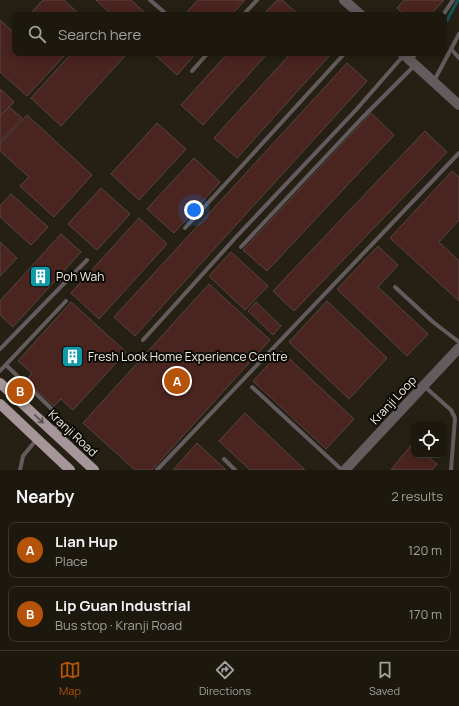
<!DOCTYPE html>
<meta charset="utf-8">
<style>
:root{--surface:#1c180e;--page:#252117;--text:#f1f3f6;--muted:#a0a09e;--line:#3a372e;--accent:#b45309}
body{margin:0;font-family:Manrope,sans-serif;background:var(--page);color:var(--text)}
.controls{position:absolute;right:12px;bottom:12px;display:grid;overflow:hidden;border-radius:8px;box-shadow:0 2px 10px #0003}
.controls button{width:36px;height:36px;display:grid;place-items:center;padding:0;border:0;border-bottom:1px solid var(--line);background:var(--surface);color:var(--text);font:20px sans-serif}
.you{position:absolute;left:194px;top:210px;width:14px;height:14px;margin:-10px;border:3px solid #fff;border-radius:50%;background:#1a73e8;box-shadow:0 0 0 6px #1a73e833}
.badge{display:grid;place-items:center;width:26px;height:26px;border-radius:50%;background:var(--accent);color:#fff;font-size:13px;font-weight:700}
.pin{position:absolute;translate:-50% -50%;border:2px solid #fff;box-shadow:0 1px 4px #0006}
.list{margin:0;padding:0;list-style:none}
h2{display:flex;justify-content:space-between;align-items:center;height:52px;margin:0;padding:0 16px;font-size:17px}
h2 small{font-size:13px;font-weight:400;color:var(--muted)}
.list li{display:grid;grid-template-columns:26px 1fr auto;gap:12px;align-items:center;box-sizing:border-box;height:56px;margin:0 8px 8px;padding:0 8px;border:1px solid var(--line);border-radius:8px}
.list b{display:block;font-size:15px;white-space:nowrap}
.list p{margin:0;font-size:13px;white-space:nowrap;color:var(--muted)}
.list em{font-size:13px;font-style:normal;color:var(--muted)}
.icon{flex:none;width:22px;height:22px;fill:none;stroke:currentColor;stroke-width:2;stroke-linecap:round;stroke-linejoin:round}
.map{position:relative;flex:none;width:459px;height:470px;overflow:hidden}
.search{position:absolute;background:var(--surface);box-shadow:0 2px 10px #0003;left:12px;right:12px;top:12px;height:44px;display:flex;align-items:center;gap:10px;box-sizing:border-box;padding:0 14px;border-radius:8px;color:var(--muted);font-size:15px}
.sheet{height:180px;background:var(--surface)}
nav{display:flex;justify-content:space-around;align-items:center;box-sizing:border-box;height:56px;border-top:1px solid var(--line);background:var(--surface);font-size:11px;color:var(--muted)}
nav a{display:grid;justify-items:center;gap:2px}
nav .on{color:var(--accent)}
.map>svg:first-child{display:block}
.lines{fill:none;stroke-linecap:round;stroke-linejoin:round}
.stream{stroke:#175255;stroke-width:3}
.building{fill:#4a241f;stroke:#574643}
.service{stroke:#635b5d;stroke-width:4}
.tertiary{stroke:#635b5d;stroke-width:10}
.primary{stroke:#a6969a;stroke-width:10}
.oneway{stroke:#595050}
.labels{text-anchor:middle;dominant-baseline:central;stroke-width:4;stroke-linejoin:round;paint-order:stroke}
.poi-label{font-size:12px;fill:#efece3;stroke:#0c0a05;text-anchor:start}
.street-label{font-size:12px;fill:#efece3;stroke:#0c0a05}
</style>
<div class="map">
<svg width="459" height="470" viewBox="0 0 459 470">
<rect width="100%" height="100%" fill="#252013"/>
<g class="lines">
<polyline class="stream" points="444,26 458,0"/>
</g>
<g class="building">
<polygon points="43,0 64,0 80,15 29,15"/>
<polygon points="96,0 131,0 147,15 112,15"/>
<polygon points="198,0 245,0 231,15 184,15"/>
<polygon points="277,0 282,0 299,15 263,15"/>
<polygon points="404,0 444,0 430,15 404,15 397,8"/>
<polygon points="0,20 13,32 15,31 15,53 67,53 27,96 0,72"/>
<polygon points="72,53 122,53 125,56 61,126 31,98"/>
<polygon points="153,53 196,53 177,75"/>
<polygon points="228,53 268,53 203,125 181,105"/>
<polygon points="291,53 332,53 237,158 214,138"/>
<polygon points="347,63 367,81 135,336 114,317"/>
<polygon points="0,89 14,102 0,116"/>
<polygon points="9,107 22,118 0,142 0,116"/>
<polygon points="371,113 394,135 267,271 243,250"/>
<polygon points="27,115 92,175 54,217 20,186 29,177 0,151 0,144"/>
<polygon points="157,123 186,149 139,200 111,174"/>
<polygon points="425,131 447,152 294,311 273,291"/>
<polygon points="194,158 220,182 174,233 147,209"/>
<polygon points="452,171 459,177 459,220 439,242 459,261 459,301 390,238"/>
<polygon points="101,188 130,214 97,250 68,224"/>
<polygon points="11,194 48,227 31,245 0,217 0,206"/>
<polygon points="139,218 167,244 99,319 71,293"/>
<polygon points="61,234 81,252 13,327 0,315 0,301"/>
<polygon points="0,242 17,258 0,276"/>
<polygon points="378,246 398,265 378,287 428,334 407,356 337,289"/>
<polygon points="231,252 268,286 245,310 209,276"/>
<polygon points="209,284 270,340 152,470 135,470 83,423"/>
<polygon points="327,301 387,358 349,399 289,342"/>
<polygon points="71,302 126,352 73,410 61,399 54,406 26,381 32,373 18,361"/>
<polygon points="256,302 281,326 273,335 248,311"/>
<polygon points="281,351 354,419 326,449 253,381"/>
<polygon points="245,413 305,470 250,470 219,441"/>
<polygon points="197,443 226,470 173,470"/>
<polygon points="412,444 414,445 414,455 426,455 437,464 432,470 391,470"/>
</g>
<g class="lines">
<g class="service">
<polyline points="150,0 164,12"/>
<polyline points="243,15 257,0"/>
<polyline points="443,15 453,0"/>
<polyline points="451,49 459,58"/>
<polyline points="411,60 416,53"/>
<polyline points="192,71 208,53"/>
<polyline points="434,81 459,34"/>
<polyline points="185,228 345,53"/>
<polyline points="241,247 362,118 415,65"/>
<polyline points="395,287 433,322 459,342"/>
<polyline points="143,340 237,236 355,111 404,55"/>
<polyline points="0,349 87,260"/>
<polyline points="6,365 58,415 59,423 52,432"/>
<polyline points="0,371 66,301"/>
<polyline points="424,386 451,410 455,418 451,470"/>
<polyline points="252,387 342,470"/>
<polyline points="224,459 235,470"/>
<polyline points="20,470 23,456 37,439"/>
<polyline points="157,470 459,153"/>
</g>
<g class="tertiary">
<polyline points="344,0 361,15"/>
<polyline points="402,53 459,105"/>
<polyline points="345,470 459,348"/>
</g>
<g class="primary">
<polyline points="0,383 94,470"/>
<polyline points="0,404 70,470"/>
</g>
</g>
<defs><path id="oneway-shaft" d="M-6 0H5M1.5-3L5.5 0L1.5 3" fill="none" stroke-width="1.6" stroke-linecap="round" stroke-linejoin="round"/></defs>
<use class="oneway" href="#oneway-shaft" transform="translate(39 419) rotate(43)"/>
<defs>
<symbol id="building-square" viewBox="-11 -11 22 22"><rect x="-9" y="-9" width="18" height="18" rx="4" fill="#0f9aa8" stroke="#0c0a05"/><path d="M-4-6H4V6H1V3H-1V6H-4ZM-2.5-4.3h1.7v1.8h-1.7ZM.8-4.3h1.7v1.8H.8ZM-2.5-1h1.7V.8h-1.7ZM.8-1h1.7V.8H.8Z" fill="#fff"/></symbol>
</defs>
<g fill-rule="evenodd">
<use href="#building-square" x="28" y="264" width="25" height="25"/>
<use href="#building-square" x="60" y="344" width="25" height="25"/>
</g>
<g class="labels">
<g class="poi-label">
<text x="56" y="276">Poh Wah</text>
<text x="88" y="356">Fresh Look Home Experience Centre</text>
</g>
<g class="street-label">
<text transform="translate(393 400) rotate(-47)">Kranji Loop</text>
<text transform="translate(73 433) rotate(43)">Kranji Road</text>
</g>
</g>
</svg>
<div class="controls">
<button><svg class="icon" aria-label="locate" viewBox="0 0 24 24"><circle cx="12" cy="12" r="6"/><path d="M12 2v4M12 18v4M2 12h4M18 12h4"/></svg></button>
</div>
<div class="you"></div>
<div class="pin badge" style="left:177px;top:381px">A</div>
<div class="pin badge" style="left:20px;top:391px">B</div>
<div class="search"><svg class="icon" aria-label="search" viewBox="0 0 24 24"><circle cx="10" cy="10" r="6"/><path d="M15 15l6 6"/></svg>Search here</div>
</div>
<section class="sheet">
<h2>Nearby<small>2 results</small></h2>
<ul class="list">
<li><span class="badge">A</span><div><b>Lian Hup</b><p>Place</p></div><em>120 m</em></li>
<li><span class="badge">B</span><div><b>Lip Guan Industrial</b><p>Bus stop · Kranji Road</p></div><em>170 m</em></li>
</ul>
</section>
<nav>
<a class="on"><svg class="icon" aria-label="map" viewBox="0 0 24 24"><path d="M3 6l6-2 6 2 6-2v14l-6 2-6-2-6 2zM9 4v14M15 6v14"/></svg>Map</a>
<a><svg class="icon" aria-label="directions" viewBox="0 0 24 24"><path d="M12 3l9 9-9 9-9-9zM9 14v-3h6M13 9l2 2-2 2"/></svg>Directions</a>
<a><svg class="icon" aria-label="saved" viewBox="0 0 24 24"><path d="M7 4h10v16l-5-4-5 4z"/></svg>Saved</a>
</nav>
